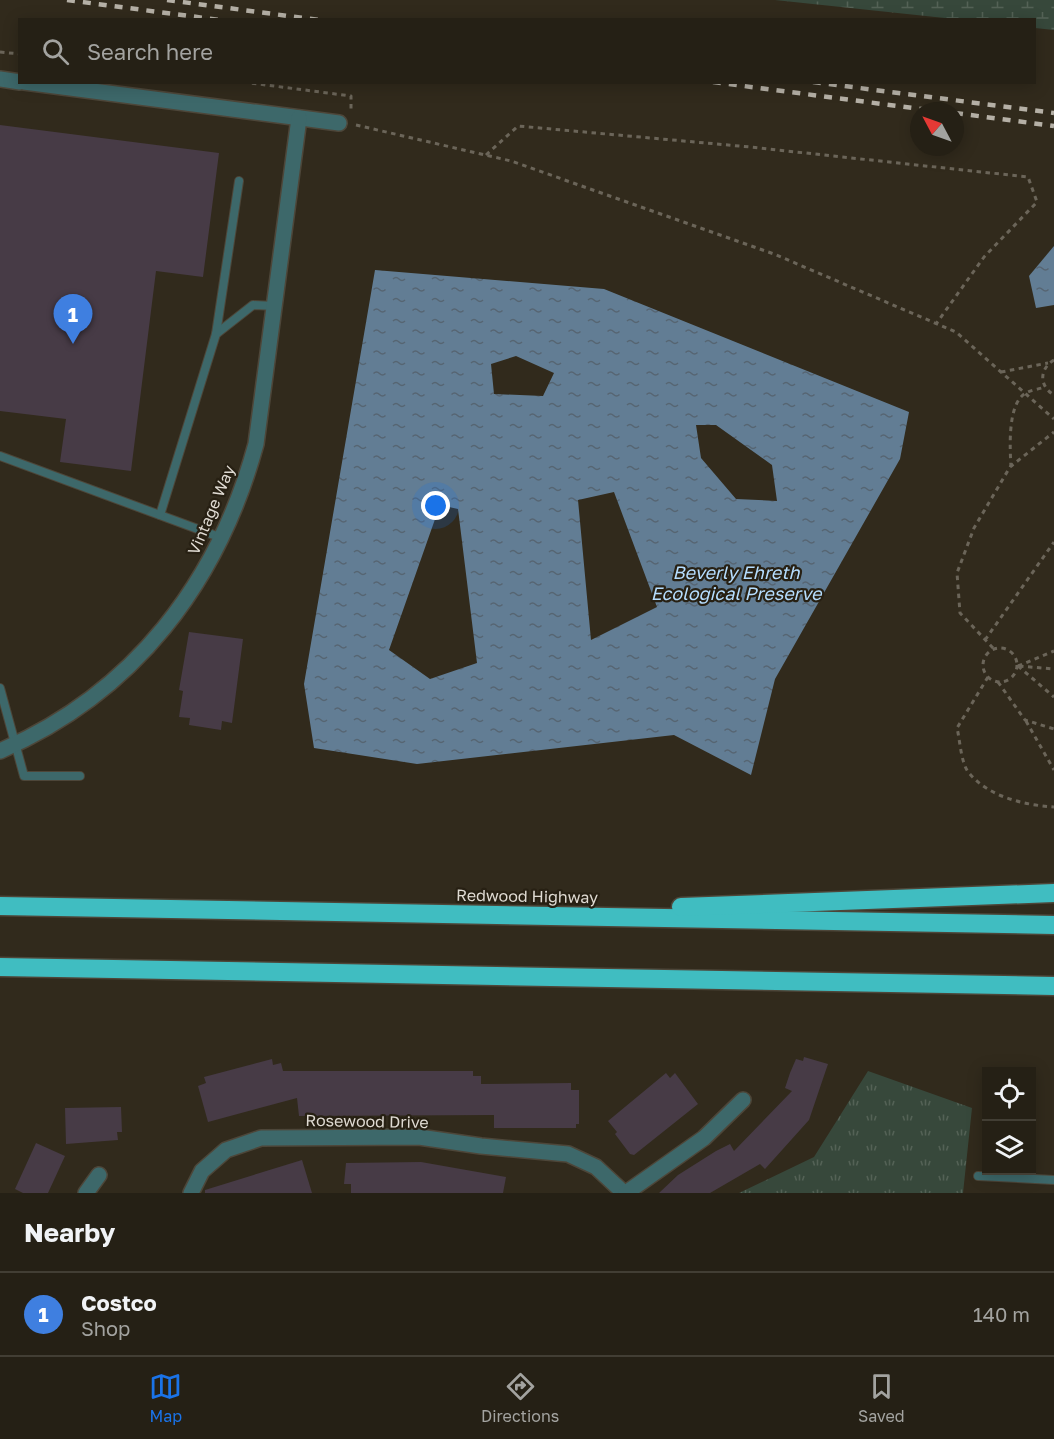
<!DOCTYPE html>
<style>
:root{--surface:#252015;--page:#312d22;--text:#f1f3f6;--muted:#a3a3a0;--line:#423e34;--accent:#1a73e8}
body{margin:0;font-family:"Golos Text",sans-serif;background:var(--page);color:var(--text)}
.controls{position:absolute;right:18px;bottom:18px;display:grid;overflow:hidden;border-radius:0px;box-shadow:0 3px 15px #0003}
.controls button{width:54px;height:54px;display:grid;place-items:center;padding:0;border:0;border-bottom:2px solid var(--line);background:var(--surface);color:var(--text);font:30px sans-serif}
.compass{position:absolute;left:910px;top:102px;width:54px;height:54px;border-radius:50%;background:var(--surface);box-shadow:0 3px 15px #0003;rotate:311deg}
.you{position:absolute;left:436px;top:506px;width:21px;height:21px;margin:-15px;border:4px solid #fff;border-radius:50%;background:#1a73e8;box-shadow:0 0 0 9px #1a73e833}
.badge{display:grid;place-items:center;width:39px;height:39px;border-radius:50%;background:var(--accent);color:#fff;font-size:20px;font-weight:700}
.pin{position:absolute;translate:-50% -50px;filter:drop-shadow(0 2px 3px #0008)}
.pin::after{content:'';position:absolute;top:32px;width:21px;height:18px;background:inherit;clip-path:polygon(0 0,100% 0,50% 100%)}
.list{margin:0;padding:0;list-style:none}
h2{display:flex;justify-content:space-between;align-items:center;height:78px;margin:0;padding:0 24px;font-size:26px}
h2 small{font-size:20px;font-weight:400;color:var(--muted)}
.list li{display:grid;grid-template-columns:39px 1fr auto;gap:18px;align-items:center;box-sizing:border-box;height:84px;padding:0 24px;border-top:2px solid var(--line)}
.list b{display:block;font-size:22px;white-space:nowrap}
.list p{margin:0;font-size:20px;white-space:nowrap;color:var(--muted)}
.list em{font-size:20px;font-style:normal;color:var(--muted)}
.icon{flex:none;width:33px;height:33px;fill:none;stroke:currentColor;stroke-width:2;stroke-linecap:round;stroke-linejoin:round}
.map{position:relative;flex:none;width:1054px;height:1193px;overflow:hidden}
.search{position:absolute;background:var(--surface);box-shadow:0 3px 15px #0003;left:18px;right:18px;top:18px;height:66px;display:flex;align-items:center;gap:15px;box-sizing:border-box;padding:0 21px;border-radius:0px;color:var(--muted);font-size:22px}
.sheet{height:162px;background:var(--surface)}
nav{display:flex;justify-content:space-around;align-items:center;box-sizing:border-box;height:84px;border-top:2px solid var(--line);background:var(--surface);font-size:16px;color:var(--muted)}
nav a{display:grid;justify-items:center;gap:3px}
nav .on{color:var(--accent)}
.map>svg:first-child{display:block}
.wetland{fill:url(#wetland-marsh)}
.park{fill:url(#park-tufts)}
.water{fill:url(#water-ripples);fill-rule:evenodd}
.building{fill:#473b46}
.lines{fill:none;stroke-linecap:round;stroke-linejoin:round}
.service-casing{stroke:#4d4639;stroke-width:10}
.minor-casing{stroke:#4d4639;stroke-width:18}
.tertiary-casing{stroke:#4d4639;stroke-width:18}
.motorway-casing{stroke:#4d4639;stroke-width:21}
.path{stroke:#6b6559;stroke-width:3;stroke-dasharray:4.5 4.5;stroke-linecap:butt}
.service{stroke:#3d686a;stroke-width:8}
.minor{stroke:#3d686a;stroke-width:15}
.tertiary{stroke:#3d686a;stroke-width:15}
.motorway{stroke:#40bdc1;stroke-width:18}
.rail{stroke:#b5b0a6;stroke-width:4.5;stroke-dasharray:8 8;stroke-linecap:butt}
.labels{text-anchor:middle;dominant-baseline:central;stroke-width:4.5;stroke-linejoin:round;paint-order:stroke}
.street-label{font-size:16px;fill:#dfdad2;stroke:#272013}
.water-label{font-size:18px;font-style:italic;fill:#b5ddfe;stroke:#272013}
</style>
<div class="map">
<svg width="1054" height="1193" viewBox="0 0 1054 1193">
<defs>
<pattern id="wetland-marsh" width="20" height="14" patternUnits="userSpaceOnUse" patternTransform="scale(1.5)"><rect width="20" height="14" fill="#37483b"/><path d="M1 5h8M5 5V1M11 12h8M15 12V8" fill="none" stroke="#546256"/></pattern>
<pattern id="park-tufts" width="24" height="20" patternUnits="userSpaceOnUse" patternTransform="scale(1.5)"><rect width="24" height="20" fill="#37483b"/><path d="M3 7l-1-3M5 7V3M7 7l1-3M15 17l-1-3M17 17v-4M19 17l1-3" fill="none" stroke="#546256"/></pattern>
<pattern id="water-ripples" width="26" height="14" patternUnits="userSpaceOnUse" patternTransform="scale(1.5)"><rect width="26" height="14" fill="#627d94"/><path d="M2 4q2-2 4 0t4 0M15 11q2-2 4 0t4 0" fill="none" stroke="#566572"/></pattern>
</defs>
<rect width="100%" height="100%" fill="#312a1c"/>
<polygon class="wetland" points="775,0 1054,0 1054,30 1035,28 1034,20 954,19"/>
<polygon class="park" points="868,1071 972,1108 963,1193 739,1193 814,1157"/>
<g class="water">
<polygon points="1054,246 1054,305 1036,308 1029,276"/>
<path d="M375,270L604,289L909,412L900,459L775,679L751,775L674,735L417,764L314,748L304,684ZM516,356L554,373L543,396L494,394L491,364ZM696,425H716L772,465L777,501L736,499L701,458ZM614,492L657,607L591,640L578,500ZM440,505L458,509L477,663L430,679L389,650Z"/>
</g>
<g class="building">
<polygon points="0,125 219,153 203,277 156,271 131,471 60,462 66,419 0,411"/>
<polygon points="189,632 243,639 232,723 222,721 221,730 189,725 190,718 179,717 183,691 179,690"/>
<polygon points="804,1057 828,1064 809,1120 765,1169 760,1164 710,1193 659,1193 678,1175 716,1151 730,1144 734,1151 792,1091 785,1088 790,1073 796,1059 803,1061"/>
<polygon points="272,1059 273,1065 281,1063 283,1071 473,1071 473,1076 481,1076 481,1084 571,1083 571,1090 579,1090 579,1124 576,1124 576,1128 494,1128 494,1115 299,1116 297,1098 208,1122 198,1086 206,1083 204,1077"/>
<polygon points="666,1073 670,1078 675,1073 698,1104 634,1155 630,1154 615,1134 617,1132 608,1121"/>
<polygon points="121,1107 122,1132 117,1132 118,1140 66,1144 65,1108"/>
<polygon points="36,1143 65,1156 48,1193 23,1193 15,1189"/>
<polygon points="302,1160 312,1193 205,1193 205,1190"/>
<polygon points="421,1162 506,1177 503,1193 351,1193 351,1184 344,1184 346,1163"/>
</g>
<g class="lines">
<defs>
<g id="service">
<polyline points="216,334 253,305 275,306"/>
<polyline points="0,456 222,538"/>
<polyline points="160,515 216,334 239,181"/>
<polyline points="0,688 24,776 80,776"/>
<polyline points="978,1176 1054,1180"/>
</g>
<g id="minor">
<polyline points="86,1193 99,1175"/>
<polyline points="191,1193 202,1171 226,1150 261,1138 419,1137 481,1146 568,1154 596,1167 624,1193"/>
<polyline points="626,1193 704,1138 743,1100"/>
</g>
<g id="tertiary">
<polyline points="0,79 20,82"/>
<polyline points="24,82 339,123"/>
<path d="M0,751C134,693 218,583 256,444L299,118"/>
</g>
<g id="motorway">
<polyline points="0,906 1054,925"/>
<polyline points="681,907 1054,893"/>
<polyline points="0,967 1054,986"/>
</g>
</defs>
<use href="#service" class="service-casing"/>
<use href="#minor" class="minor-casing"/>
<use href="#tertiary" class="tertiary-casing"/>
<use href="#motorway" class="motorway-casing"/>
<g class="path">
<polyline points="0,52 20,54"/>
<polyline points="243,82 351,96 351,112"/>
<polyline points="356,125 511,161 774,254 956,332 1054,419"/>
<polyline points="486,155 518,126 750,147 1028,177 1037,202 984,257 936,324"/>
<path d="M1054,360C1039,369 1039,386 1054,395"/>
<polyline points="1001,372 1048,363"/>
<path d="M1011,467C1010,449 1007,403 1026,393C1031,390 1039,389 1045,387"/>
<polyline points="985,640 1054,542"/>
<circle cx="1000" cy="665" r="17"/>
<polyline points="993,648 960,613 957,573 974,528 1010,467 1054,432"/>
<polyline points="1018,666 1054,697"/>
<polyline points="1018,666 1054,651"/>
<polyline points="1019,666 1054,669"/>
<path d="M988,677L957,728C960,740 961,764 969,773C989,797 1024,805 1054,807"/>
<polyline points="998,682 1025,720 1054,729"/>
<polyline points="1026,721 1054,770"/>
</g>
<use href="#service" class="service"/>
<use href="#minor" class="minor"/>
<use href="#tertiary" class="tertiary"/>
<use href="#motorway" class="motorway"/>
<g class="rail">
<polyline points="67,0 220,20"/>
<polyline points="167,0 319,20"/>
<polyline points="713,82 936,111"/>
<polyline points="813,82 1054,113"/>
<polyline points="955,113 1054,126"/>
</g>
</g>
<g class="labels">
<g class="street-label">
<text transform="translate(211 510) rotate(-67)">Vintage Way</text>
<text transform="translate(527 896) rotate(1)">Redwood Highway</text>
<text transform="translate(367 1121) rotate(1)">Rosewood Drive</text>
</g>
<g class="water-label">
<text x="736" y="572">Beverly Ehreth<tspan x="736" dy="21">Ecological Preserve</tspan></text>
</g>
</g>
</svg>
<div class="controls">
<button><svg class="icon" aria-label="locate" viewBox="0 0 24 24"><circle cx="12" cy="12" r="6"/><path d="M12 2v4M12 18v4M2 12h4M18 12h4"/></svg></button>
<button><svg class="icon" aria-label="layers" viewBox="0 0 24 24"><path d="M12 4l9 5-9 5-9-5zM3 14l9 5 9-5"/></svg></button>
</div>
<svg class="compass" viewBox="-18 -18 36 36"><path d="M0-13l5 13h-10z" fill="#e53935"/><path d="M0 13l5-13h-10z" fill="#a3a3a0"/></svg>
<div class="you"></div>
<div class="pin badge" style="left:73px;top:344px;background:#3f7fe0">1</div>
<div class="search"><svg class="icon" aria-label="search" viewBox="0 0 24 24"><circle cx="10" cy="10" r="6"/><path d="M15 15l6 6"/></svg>Search here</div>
</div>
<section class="sheet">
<h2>Nearby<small></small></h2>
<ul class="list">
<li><span class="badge" style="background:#3f7fe0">1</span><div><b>Costco</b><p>Shop</p></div><em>140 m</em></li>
</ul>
</section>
<nav>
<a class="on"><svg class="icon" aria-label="map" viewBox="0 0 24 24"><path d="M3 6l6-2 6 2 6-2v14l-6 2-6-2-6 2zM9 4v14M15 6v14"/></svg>Map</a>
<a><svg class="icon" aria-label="directions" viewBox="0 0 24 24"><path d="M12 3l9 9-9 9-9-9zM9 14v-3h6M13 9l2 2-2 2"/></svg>Directions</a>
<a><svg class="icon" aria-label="saved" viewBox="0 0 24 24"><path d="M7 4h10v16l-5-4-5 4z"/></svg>Saved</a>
</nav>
